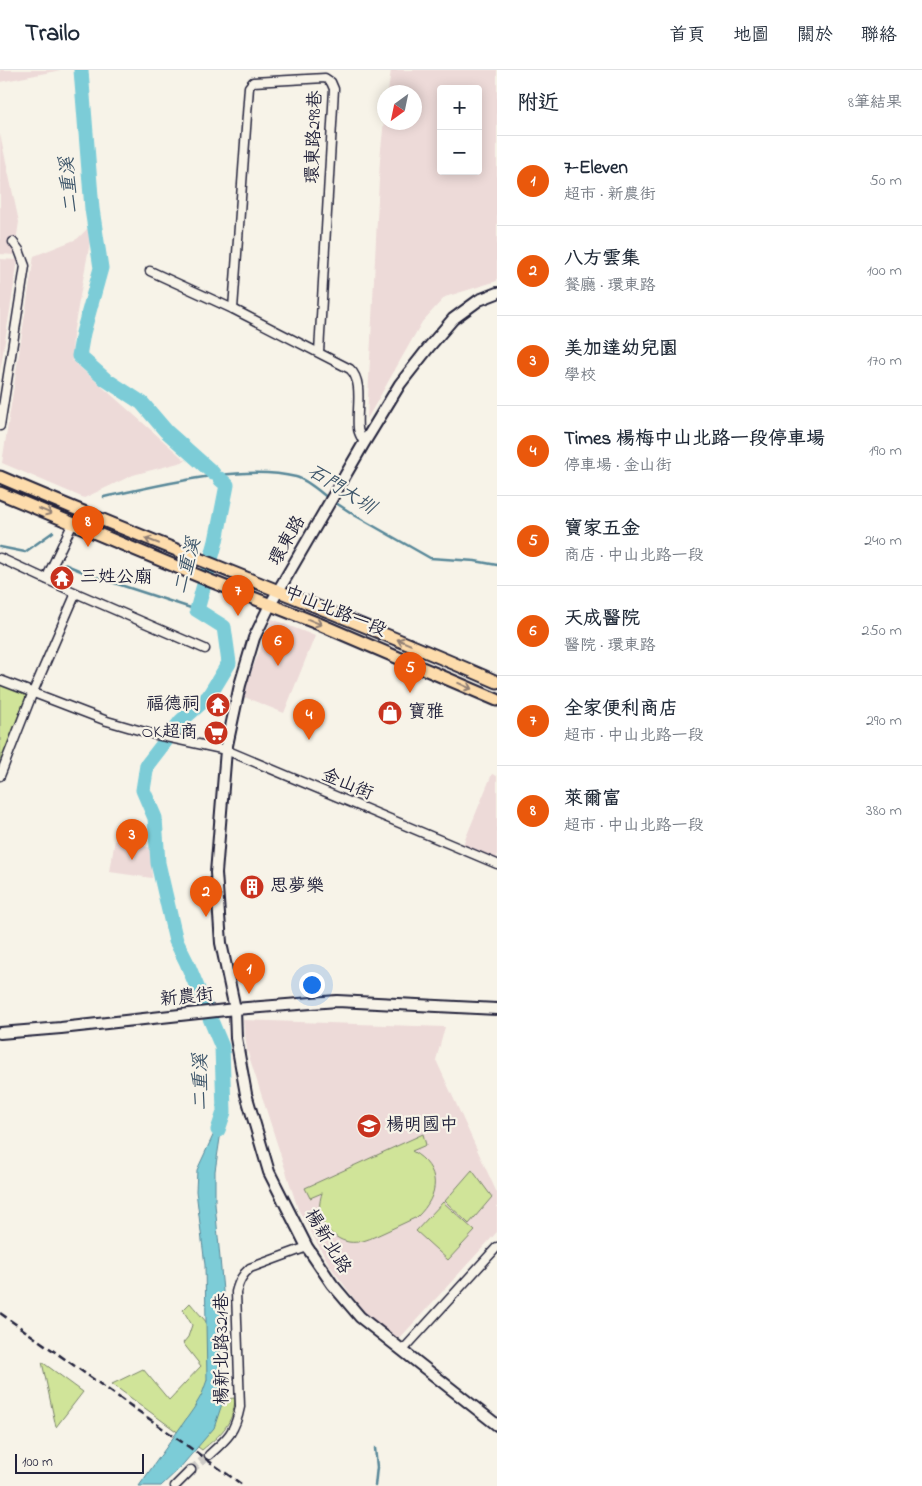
<!DOCTYPE html>
<html lang="zh-TW">
<meta charset="utf-8">
<style>
:root{--surface:#fff;--page:#f2f2f3;--text:#1f2937;--muted:#747a83;--line:#e0e1e3;--accent:#ea580c}
body{margin:0;font-family:"Indie Flower","LXGW WenKai TC",sans-serif;background:var(--page);color:var(--text)}
.controls{position:absolute;right:15px;top:15px;display:grid;overflow:hidden;border-radius:5px;box-shadow:0 2px 12px #0003}
.controls button{width:45px;height:45px;display:grid;place-items:center;padding:0;border:0;border-bottom:1px solid var(--line);background:var(--surface);color:var(--text);font:25px sans-serif}
.compass{position:absolute;left:377px;top:15px;width:45px;height:45px;border-radius:50%;background:var(--surface);box-shadow:0 2px 12px #0003;rotate:213deg}
.scale{position:absolute;left:15px;bottom:12px;width:129px;box-sizing:border-box;padding-left:5px;border:2px solid #22223b;border-top:0;font-size:14px;line-height:18px;white-space:nowrap;color:#22223b;-webkit-text-stroke:4px #f7f3e8;paint-order:stroke}
.you{position:absolute;left:311px;top:914px;width:18px;height:18px;margin:-12px;border:4px solid #fff;border-radius:50%;background:#1a73e8;box-shadow:0 0 0 8px #1a73e833}
.badge{display:grid;place-items:center;width:32px;height:32px;border-radius:50%;background:var(--accent);color:#fff;font-size:16px;font-weight:700}
.pin{position:absolute;translate:-50% -41px;filter:drop-shadow(0 1px 2px #0008)}
.pin::after{content:'';position:absolute;top:26px;width:18px;height:15px;background:inherit;clip-path:polygon(0 0,100% 0,50% 100%)}
.list{margin:0;padding:0;list-style:none}
h2{display:flex;justify-content:space-between;align-items:center;height:65px;margin:0;padding:0 20px;font-size:21px}
h2 small{font-size:16px;font-weight:400;color:var(--muted)}
.list li{display:grid;grid-template-columns:32px 1fr auto;gap:15px;align-items:center;box-sizing:border-box;height:90px;padding:0 20px;border-top:1px solid var(--line)}
.list b{display:block;font-size:19px;white-space:nowrap}
.list p{margin:0;font-size:16px;white-space:nowrap;color:var(--muted)}
.list em{font-size:16px;font-style:normal;color:var(--muted)}
.map{position:relative;flex:none;width:497px;height:1416px;overflow:hidden}
header{display:flex;align-items:center;gap:30px;box-sizing:border-box;height:70px;padding:0 25px;background:var(--surface);border-bottom:1px solid var(--line)}
header strong{font-size:24px}
nav{display:flex;gap:28px;margin-inline-start:auto;font-size:18px}
main{display:flex}
aside{flex:1;background:var(--surface)}
.map>svg:first-child{display:block}
.built{fill:#eddad8;fill-rule:evenodd}
.green{fill:#d0e499;stroke:#79836a}
.water{fill:#7cccd7;stroke:#588899}
.lines{fill:none;stroke-linecap:round;stroke-linejoin:round}
.stream{stroke:#588899;stroke-width:2.5}
.river{stroke:#7cccd7;stroke-width:15}
.street-tunnel{stroke:#ccc9c5;stroke-width:8;stroke-dasharray:8 4;stroke-linecap:butt}
.street-casing{stroke:#22223b;stroke-width:11}
.secondary-casing{stroke:#22223b;stroke-width:14}
.primary-casing{stroke:#22223b;stroke-width:15}
.street{stroke:#f7f3e8;stroke-width:8}
.secondary{stroke:#f7f3e8;stroke-width:10}
.primary{stroke:#fddcac;stroke-width:11}
.rail{stroke:#22223b;stroke-width:2.5;stroke-dasharray:8 4;stroke-linecap:butt}
.oneway{stroke:#907f74}
.labels{text-anchor:middle;dominant-baseline:central;stroke-width:4.5;stroke-linejoin:round;paint-order:stroke}
.street-label{font-size:18px;fill:#22223b;stroke:#f7f3e8}
.poi-label{font-size:18px;fill:#22223b;stroke:#f7f3e8;text-anchor:start}
.water-label{font-size:19px;font-style:italic;fill:#3d556a;stroke:#f7f3e8}
</style>
<header>
<strong>Trailo</strong>
<nav><a>首頁</a><a>地圖</a><a>關於</a><a>聯絡</a></nav>
</header>
<main>
<div class="map">
<svg width="497" height="1416" viewBox="0 0 497 1416">
<rect width="100%" height="100%" fill="#f7f3e8"/>
<filter id="ink" filterUnits="userSpaceOnUse"><feTurbulence type="fractalNoise" baseFrequency=".02" numOctaves="2"/><feDisplacementMap in="SourceGraphic" scale="10" xChannelSelector="R" yChannelSelector="G"/><feConvolveMatrix kernelMatrix="1 2 1 2 8 2 1 2 1" color-interpolation-filters="sRGB"/></filter>
<g filter="url(#ink)">
<g class="built">
<polygon points="0,0 61,0 0,12"/>
<path d="M391,0H497V211L445,227L422,252L367,349L380,89L384,50V52H414V22H388ZM441,19H478V101H441Z"/>
<polygon points="0,64 19,152 14,185 0,184"/>
<polygon points="88,158 90,172 73,264 72,290 186,391 133,405 84,428 2,393 34,186 77,169"/>
<polygon points="0,189 18,190 0,302"/>
<polygon points="272,549 315,566 284,643 242,626"/>
<polygon points="492,704 497,706 497,792 462,777"/>
<polygon points="116,762 144,768 144,776 151,778 152,808 110,802"/>
<polygon points="243,950 445,957 436,990 497,1123 497,1162 398,1270 364,1242 330,1196 298,1139 247,980"/>
</g>
<g class="green">
<polygon points="0,610 33,622 0,705"/>
<path d="M423,1064L426,1075L412,1081C442,1098 440,1125 417,1147C406,1152 396,1157 385,1162C363,1172 348,1180 328,1160C318,1150 318,1136 322,1123L310,1128L305,1118Z"/>
<polygon points="472,1100 492,1127 469,1154 445,1131"/>
<polygon points="443,1132 475,1161 448,1190 416,1161"/>
<path d="M190,1233C198,1243 223,1268 220,1280L225,1329L235,1328C234,1354 220,1365 202,1380L112,1314L143,1299L169,1330L201,1296L183,1273L188,1267L192,1255L183,1240Z"/>
<polygon points="42,1292 83,1322 56,1357"/>
</g>
<polygon class="water" points="224,1042 215,1101 215,1134 223,1221 220,1251 222,1268 218,1287 223,1331 214,1358 179,1399 161,1416 139,1416 194,1338 202,1324 207,1310 205,1195 196,1121 197,1100"/>
<g class="lines">
<g class="stream">
<path d="M104,427C159,416 241,393 296,407C307,410 319,421 328,428"/>
<polyline points="333,431 356,446 430,488 475,491 497,495"/>
<polyline points="0,477 25,482 53,462"/>
<polyline points="64,494 93,506 197,540"/>
<polyline points="375,1378 377,1397 375,1416"/>
</g>
<g class="river">
<polyline points="81,0 92,139 101,198 83,263 79,286 105,309 142,333 166,361 213,403"/>
<polyline points="218,1060 224,1042 222,977 187,893 176,871 158,793 155,748 143,720 147,695 181,651 209,626 229,593 224,557 197,540 216,471 227,415 220,409"/>
</g>
<polyline class="street-tunnel" points="191,1400 209,1385"/>
<defs>
<g id="street">
<path d="M150,201L233,239L350,299C364,312 356,340 358,358C358,363 362,368 364,373"/>
<polyline points="233,239 249,17 253,12 325,8 331,12 334,19 319,282"/>
<polyline points="0,356 25,196 19,180 13,172"/>
<polyline points="0,488 76,523 205,579"/>
<polyline points="46,509 73,453"/>
<polyline points="0,610 107,651 152,664 226,680 497,794"/>
<polyline points="0,706 33,622 76,523"/>
<polyline points="403,1280 497,1177"/>
<path d="M209,1385C228,1368 235,1362 240,1337L236,1222C239,1211 242,1205 250,1198L307,1177"/>
<polyline points="175,1416 191,1400"/>
</g>
<g id="secondary">
<polyline points="497,223 479,230 453,249 429,277 400,314 364,373 270,535 254,568 240,615 226,680 216,803 221,873 235,939 236,968 246,1024 269,1102 307,1177 332,1214 360,1247 497,1355"/>
<polyline points="0,963 61,958 235,939 337,931 497,939"/>
</g>
<g id="primary">
<path d="M0,407C165,478 333,540 497,612"/>
<polyline points="0,423 213,512 319,554 497,630"/>
</g>
</defs>
<use href="#street" class="street-casing"/>
<use href="#secondary" class="secondary-casing"/>
<use href="#primary" class="primary-casing"/>
<use href="#street" class="street"/>
<use href="#secondary" class="secondary"/>
<use href="#primary" class="primary"/>
<polyline class="rail" points="0,1243 244,1416"/>
</g>
<defs><path id="oneway-shaft" d="M-6 0H5M1.5-3L5.5 0L1.5 3" fill="none" stroke-width="1.6" stroke-linecap="round" stroke-linejoin="round" transform="scale(1.25)"/></defs>
<g class="oneway">
<use href="#oneway-shaft" transform="translate(45 441) rotate(23)"/>
<use href="#oneway-shaft" transform="translate(152 471) rotate(-159)"/>
<use href="#oneway-shaft" transform="translate(315 552) rotate(22)"/>
<use href="#oneway-shaft" transform="translate(404 572) rotate(-158)"/>
<use href="#oneway-shaft" transform="translate(465 616) rotate(24)"/>
</g>
</g>
<defs>
<symbol id="temple-disc" viewBox="-11 -11 22 22"><circle r="9.5" fill="#c8321e" stroke="#f7f3e8"/><path d="M0-6L5-2H3V0L6.5 2.5H4V6H1.5V3h-3V6H-4V2.5H-6.5L-3 0V-2H-5Z" fill="#fff"/></symbol>
<symbol id="shop-disc" viewBox="-11 -11 22 22"><circle r="9.5" fill="#c8321e" stroke="#f7f3e8"/><path d="M-5-2.5h2.3a2.7 3.5 0 0 1 5.4 0H5L5.5 6h-11ZM-1.5-2.5h3a1.5 2.3 0 0 0-3 0Z" fill="#fff"/></symbol>
<symbol id="supermarket-disc" viewBox="-11 -11 22 22"><circle r="9.5" fill="#c8321e" stroke="#f7f3e8"/><path d="M-6-5.5h2.5l.6 2H6L4.5 2H-2.5L-4.4-4H-6ZM-1.5 3.2a1.3 1.3 0 1 0 .1 0ZM3 3.2a1.3 1.3 0 1 0 .1 0Z" fill="#fff"/></symbol>
<symbol id="building-disc" viewBox="-11 -11 22 22"><circle r="9.5" fill="#c8321e" stroke="#f7f3e8"/><path d="M-4-6H4V6H1V3H-1V6H-4ZM-2.5-4.3h1.7v1.8h-1.7ZM.8-4.3h1.7v1.8H.8ZM-2.5-1h1.7V.8h-1.7ZM.8-1h1.7V.8H.8Z" fill="#fff"/></symbol>
<symbol id="school-disc" viewBox="-11 -11 22 22"><circle r="9.5" fill="#c8321e" stroke="#f7f3e8"/><path d="M0-5L7-2L0 1L-7-2ZM-4 1L0 2.5L4 1V4Q0 6-4 4Z" fill="#fff"/></symbol>
</defs>
<g fill-rule="evenodd">
<use href="#temple-disc" x="48" y="494" width="28" height="28"/>
<use href="#temple-disc" x="204" y="621" width="28" height="28"/>
<use href="#shop-disc" x="376" y="629" width="28" height="28"/>
<use href="#supermarket-disc" x="202" y="649" width="28" height="28"/>
<use href="#building-disc" x="238" y="803" width="28" height="28"/>
<use href="#school-disc" x="355" y="1042" width="28" height="28"/>
</g>
<g class="labels">
<g class="street-label">
<text transform="translate(315 67) rotate(-88)">環東路298巷</text>
<text transform="translate(288 471) rotate(-60)">環東路</text>
<text transform="translate(335 542) rotate(22)">中山北路一段</text>
<text transform="translate(347 715) rotate(23)">金山街</text>
<text transform="translate(187 928) rotate(-6)">新農街</text>
<text transform="translate(327 1172) rotate(59)">楊新北路</text>
<text transform="translate(223 1279) rotate(-90)">楊新北路321巷</text>
</g>
<g class="poi-label">
<text x="80" y="508">三姓公廟</text>
<text x="200" y="635" text-anchor="end">福德祠</text>
<text x="408" y="643">寶雅</text>
<text x="198" y="663" text-anchor="end">OK超商</text>
<text x="270" y="817">思夢樂</text>
<text x="386" y="1056">楊明國中</text>
</g>
<g class="water-label">
<text transform="translate(70 115) rotate(-95)">二重溪</text>
<text transform="translate(341 420) rotate(32)">石門大圳</text>
<text transform="translate(188 496) rotate(-75)">二重溪</text>
<text transform="translate(201 1012) rotate(-90)">二重溪</text>
</g>
</g>
</svg>
<div class="controls">
<button>+</button>
<button>−</button>
</div>
<svg class="compass" viewBox="-18 -18 36 36"><path d="M0-13l5 13h-10z" fill="#e53935"/><path d="M0 13l5-13h-10z" fill="#747a83"/></svg>
<div class="scale">100 m</div>
<div class="you"></div>
<div class="pin badge" style="left:249px;top:924px">1</div>
<div class="pin badge" style="left:206px;top:847px">2</div>
<div class="pin badge" style="left:132px;top:790px">3</div>
<div class="pin badge" style="left:309px;top:670px">4</div>
<div class="pin badge" style="left:410px;top:623px">5</div>
<div class="pin badge" style="left:278px;top:596px">6</div>
<div class="pin badge" style="left:238px;top:546px">7</div>
<div class="pin badge" style="left:88px;top:477px">8</div>
</div>
<aside>
<h2>附近<small>8筆結果</small></h2>
<ul class="list">
<li><span class="badge">1</span><div><b>7-Eleven</b><p>超市 · 新農街</p></div><em>50 m</em></li>
<li><span class="badge">2</span><div><b>八方雲集</b><p>餐廳 · 環東路</p></div><em>100 m</em></li>
<li><span class="badge">3</span><div><b>美加達幼兒園</b><p>學校</p></div><em>170 m</em></li>
<li><span class="badge">4</span><div><b>Times 楊梅中山北路一段停車場</b><p>停車場 · 金山街</p></div><em>190 m</em></li>
<li><span class="badge">5</span><div><b>寶家五金</b><p>商店 · 中山北路一段</p></div><em>240 m</em></li>
<li><span class="badge">6</span><div><b>天成醫院</b><p>醫院 · 環東路</p></div><em>250 m</em></li>
<li><span class="badge">7</span><div><b>全家便利商店</b><p>超市 · 中山北路一段</p></div><em>290 m</em></li>
<li><span class="badge">8</span><div><b>萊爾富</b><p>超市 · 中山北路一段</p></div><em>380 m</em></li>
</ul>
</aside>
</main>
